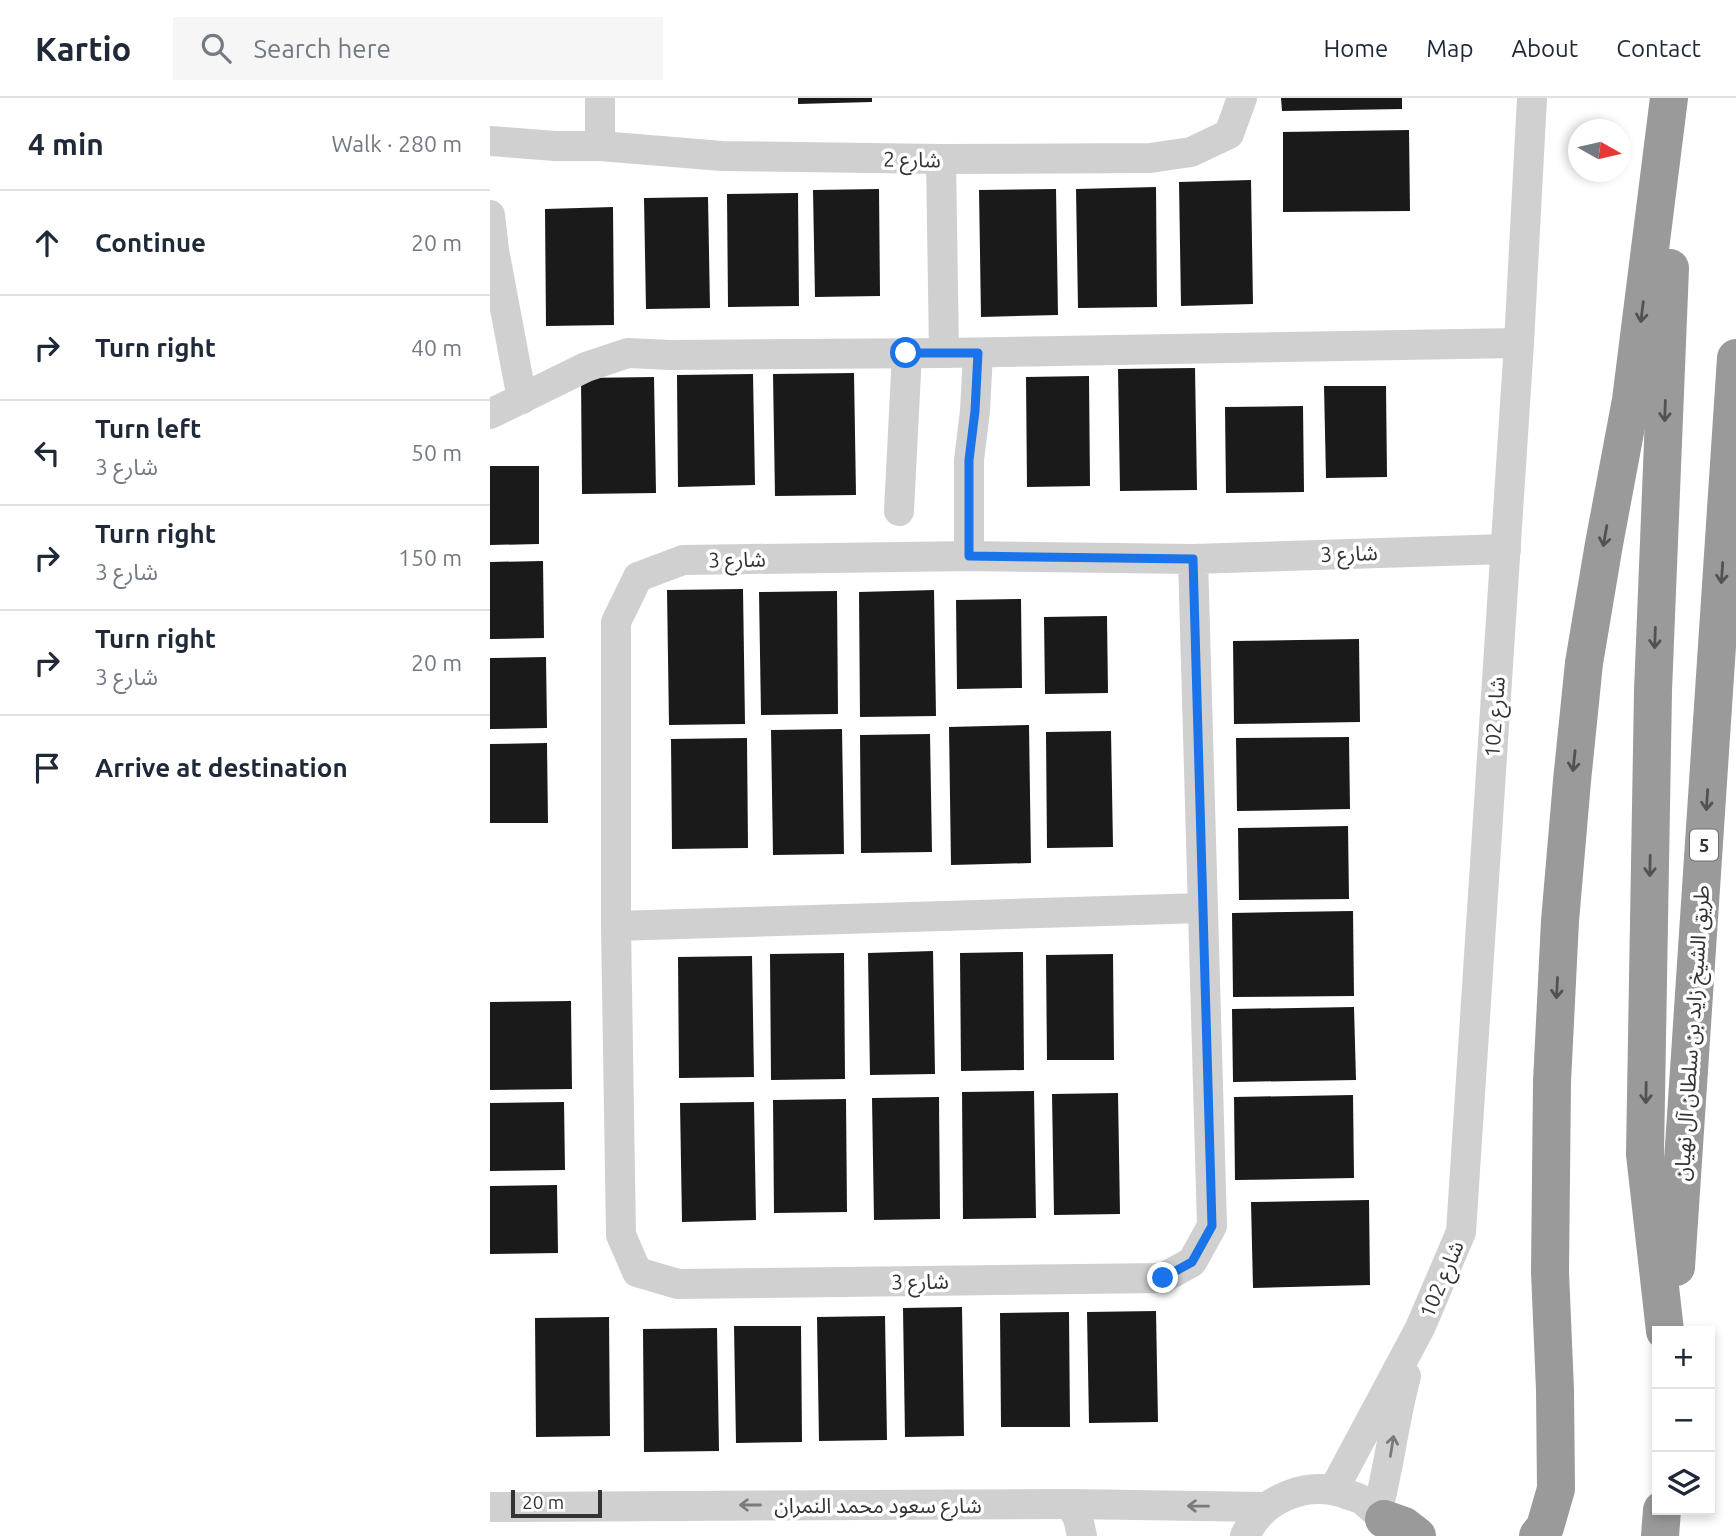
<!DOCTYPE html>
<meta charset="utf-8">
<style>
:root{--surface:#fff;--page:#f6f6f7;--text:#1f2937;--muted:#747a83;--line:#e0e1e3}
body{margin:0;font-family:Ubuntu,"Noto Sans Arabic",sans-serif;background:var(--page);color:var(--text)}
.controls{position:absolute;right:21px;bottom:21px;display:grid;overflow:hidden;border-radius:0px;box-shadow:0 4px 10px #0003}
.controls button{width:63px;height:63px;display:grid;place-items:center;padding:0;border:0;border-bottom:2px solid var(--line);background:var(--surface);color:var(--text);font:35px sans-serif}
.compass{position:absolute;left:1078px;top:21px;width:63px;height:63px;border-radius:50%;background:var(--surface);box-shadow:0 4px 10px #0003;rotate:98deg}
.scale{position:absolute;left:21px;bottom:18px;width:91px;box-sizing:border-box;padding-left:7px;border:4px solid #333;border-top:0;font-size:19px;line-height:24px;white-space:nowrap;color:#333;-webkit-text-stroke:5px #fff;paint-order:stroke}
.stop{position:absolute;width:21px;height:21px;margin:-16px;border:5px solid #1a73e8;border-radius:50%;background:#fff}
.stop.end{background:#1a73e8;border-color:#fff;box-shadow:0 2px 7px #0008}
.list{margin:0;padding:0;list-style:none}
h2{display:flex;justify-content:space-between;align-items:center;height:91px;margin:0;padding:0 28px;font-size:30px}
h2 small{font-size:23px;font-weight:400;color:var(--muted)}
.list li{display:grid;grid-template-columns:46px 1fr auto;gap:21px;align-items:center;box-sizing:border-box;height:105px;padding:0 28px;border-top:2px solid var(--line)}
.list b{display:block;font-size:26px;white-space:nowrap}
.list p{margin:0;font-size:23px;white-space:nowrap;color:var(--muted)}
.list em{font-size:23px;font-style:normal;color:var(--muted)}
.icon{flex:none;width:38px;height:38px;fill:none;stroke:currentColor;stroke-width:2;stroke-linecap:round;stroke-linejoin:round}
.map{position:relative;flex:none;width:1246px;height:1438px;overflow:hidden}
header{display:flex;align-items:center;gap:42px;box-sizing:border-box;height:98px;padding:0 35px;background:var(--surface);border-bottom:2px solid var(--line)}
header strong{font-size:33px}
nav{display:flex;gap:38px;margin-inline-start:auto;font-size:24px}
.search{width:490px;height:63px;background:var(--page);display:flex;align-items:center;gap:18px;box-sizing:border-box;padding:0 24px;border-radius:0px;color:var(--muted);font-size:26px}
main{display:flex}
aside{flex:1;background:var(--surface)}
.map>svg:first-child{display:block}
.building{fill:#1a1a1a}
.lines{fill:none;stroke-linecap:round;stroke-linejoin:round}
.minor{stroke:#d0d0d0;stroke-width:30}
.highway{stroke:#9a9a9a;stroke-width:38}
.oneway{stroke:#525252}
.oneway2{stroke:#7a7a7a}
.route{stroke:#1a73e8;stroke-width:9}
.labels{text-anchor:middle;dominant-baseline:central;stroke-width:7;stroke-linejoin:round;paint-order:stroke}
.shield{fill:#fff;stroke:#707070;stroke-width:2}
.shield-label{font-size:19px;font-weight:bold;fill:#333}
.street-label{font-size:21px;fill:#333;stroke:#fff}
</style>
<header>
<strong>Kartio</strong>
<div class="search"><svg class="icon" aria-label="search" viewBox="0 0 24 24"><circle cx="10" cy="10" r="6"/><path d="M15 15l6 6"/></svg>Search here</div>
<nav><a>Home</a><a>Map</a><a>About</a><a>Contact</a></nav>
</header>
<main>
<aside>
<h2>4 min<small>Walk · 280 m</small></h2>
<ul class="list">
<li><svg class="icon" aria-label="ahead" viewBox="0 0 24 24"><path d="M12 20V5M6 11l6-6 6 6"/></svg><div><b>Continue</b></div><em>20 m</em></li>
<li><svg class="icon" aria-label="right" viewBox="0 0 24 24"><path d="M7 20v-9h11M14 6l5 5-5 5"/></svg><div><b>Turn right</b></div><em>40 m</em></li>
<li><svg class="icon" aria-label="left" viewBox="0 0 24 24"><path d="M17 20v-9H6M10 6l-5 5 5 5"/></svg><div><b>Turn left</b><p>شارع 3</p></div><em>50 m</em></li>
<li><svg class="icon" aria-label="right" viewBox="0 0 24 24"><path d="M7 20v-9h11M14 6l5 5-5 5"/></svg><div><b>Turn right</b><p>شارع 3</p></div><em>150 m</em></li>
<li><svg class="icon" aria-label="right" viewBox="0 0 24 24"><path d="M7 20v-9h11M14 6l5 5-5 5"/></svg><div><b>Turn right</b><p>شارع 3</p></div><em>20 m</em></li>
<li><svg class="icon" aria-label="arrive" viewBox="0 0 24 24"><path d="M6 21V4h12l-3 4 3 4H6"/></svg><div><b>Arrive at destination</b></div></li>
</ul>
</aside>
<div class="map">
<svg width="1246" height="1438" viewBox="0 0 1246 1438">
<rect width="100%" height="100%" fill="#fff"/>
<g class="building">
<polygon points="308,0 382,0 382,4 308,6"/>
<polygon points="791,0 912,0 912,11 792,13"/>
<polygon points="919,32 920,113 793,114 793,34"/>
<polygon points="761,82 763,206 691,208 689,84"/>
<polygon points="666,89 667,209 588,210 586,91"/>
<polygon points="389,91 390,198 325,199 323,92"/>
<polygon points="566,91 568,217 491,219 489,92"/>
<polygon points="308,95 309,208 238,209 237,96"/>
<polygon points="218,99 220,210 156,211 154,100"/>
<polygon points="123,109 124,227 56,228 55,111"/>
<polygon points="705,270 707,392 630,393 628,271"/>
<polygon points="364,275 366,397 285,398 283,276"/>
<polygon points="263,276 265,387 188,389 187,277"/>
<polygon points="599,278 600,388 537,389 536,279"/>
<polygon points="164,279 166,395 92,396 91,280"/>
<polygon points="834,288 896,288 897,379 836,380"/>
<polygon points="813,308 814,394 736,395 735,309"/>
<polygon points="0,368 49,368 49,446 0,447"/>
<polygon points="53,463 54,540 0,541 0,464"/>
<polygon points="253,491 255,626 179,627 177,492"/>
<polygon points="444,492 446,618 370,619 369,494"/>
<polygon points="347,493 348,616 271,617 269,494"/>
<polygon points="531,501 532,590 467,591 466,502"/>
<polygon points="617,518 618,595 555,596 554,519"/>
<polygon points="869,541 870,624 744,626 743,543"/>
<polygon points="56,559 57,630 0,631 0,560"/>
<polygon points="539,627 541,765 461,767 459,629"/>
<polygon points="352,631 354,756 283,757 281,632"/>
<polygon points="621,633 623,749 557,750 556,634"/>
<polygon points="440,636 442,754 371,755 370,637"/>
<polygon points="859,639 860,711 747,713 746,640"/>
<polygon points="257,640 258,750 182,751 181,641"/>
<polygon points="57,645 58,725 0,725 0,646"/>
<polygon points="858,728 859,801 749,802 748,730"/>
<polygon points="863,813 864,898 743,899 742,815"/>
<polygon points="443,853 445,976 380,977 378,855"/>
<polygon points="533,854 534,972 471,973 470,855"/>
<polygon points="354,855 355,981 281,982 280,856"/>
<polygon points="623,856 624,962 557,962 556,857"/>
<polygon points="262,858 264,979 189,980 188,859"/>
<polygon points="81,903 82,991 0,992 0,904"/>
<polygon points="864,909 866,982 743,984 742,911"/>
<polygon points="544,993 546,1120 473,1121 472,994"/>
<polygon points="628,995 630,1116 564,1117 562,996"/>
<polygon points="863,997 864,1080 745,1082 744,999"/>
<polygon points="449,999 450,1121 384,1122 382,1000"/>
<polygon points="356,1001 357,1114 284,1115 283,1002"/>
<polygon points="74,1004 75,1072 0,1073 0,1005"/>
<polygon points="264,1004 266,1122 192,1124 190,1005"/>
<polygon points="67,1087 68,1155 0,1156 0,1088"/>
<polygon points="879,1102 880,1187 763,1190 761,1104"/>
<polygon points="472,1209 474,1338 415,1339 413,1210"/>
<polygon points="666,1213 668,1324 599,1325 597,1214"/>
<polygon points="579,1214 580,1329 511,1329 510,1215"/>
<polygon points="395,1218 397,1342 329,1343 327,1219"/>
<polygon points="119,1219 120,1338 46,1339 45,1220"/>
<polygon points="244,1228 311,1228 312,1344 246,1345"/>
<polygon points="227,1230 229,1353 154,1354 153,1231"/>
</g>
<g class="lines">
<g class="minor">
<polyline points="0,43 65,48 110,48 232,58 451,61 660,60 701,54 739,36 752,0"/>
<polyline points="110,48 110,0"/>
<polyline points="451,61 454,255"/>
<polyline points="0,117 4,152 32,301"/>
<polyline points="0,316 96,269 138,255 180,257 454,255 1029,245"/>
<polyline points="409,413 417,255"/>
<polyline points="479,458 479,362 485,313 488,255"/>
<polyline points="703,461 722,1128 702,1164 673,1180 188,1186 147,1174 131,1137 126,828 126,524 148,479 193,462 479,458 703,461 1016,451"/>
<polyline points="126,828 713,810"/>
<polyline points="844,1391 930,1230 971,1134 1029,245 1042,0"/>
<polyline points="580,1406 588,1420 592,1438"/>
<polyline points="0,1409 580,1406 776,1409"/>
<path d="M887,1415C899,1370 904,1323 916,1278"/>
<path d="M755,1438C772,1400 817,1382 856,1396C861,1398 867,1399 872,1402C876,1404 880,1409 884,1412C891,1418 895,1421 899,1429"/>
</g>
<g class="highway">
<polyline points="1186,1169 1246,260"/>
<polyline points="1175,1233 1155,1056 1163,593 1180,170"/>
<polyline points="894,1421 914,1428 927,1438"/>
<polyline points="1048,1438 1055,1429 1066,1391 1065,1292 1060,1174 1062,984 1070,823 1082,683 1094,565 1114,446 1141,302 1179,0"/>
<polyline points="1170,1438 1172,1412"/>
</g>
</g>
<defs><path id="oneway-shaft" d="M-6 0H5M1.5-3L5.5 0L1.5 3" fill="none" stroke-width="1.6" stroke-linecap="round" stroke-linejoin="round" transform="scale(1.75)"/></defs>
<g class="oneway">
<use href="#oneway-shaft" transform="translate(1152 214) rotate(97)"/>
<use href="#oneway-shaft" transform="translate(1175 313) rotate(92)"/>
<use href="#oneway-shaft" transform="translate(1115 438) rotate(100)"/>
<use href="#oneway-shaft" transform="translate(1232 475) rotate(94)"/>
<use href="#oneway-shaft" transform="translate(1165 540) rotate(92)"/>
<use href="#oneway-shaft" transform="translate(1084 663) rotate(96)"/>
<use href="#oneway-shaft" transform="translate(1217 702) rotate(94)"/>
<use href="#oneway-shaft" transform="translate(1160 768) rotate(91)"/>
<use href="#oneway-shaft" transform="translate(1067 890) rotate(93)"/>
<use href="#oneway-shaft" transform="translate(1156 995) rotate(91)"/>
</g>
<g class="oneway2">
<use href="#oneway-shaft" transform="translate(902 1348) rotate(-81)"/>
<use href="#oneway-shaft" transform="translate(260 1407) rotate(180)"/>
<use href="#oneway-shaft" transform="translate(708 1408) rotate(-179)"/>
</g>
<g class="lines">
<polyline class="route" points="416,255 488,255 485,313 479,362 479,458 703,461 722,1128 702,1164 673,1180"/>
</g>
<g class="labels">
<rect class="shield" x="1200" y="731.5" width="28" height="31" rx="5"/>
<g class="shield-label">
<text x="1214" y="747">5</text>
</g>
<g class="street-label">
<text transform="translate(422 61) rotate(1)">شارع 2</text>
<text transform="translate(859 455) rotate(-2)">شارع 3</text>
<text transform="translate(247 461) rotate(-1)">شارع 3</text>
<text transform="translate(1004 619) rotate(-86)">شارع 102</text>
<text transform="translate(1201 935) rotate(-86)">طريق الشيخ زايد بن سلطان آل نهيان</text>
<text transform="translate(951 1181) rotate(-67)">شارع 102</text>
<text transform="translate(430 1183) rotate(-1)">شارع 3</text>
<text x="388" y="1407">شارع سعود محمد النمران</text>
</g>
</g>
</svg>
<div class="controls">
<button>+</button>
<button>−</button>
<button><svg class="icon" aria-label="layers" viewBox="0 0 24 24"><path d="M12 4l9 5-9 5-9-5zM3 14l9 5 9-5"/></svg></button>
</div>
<svg class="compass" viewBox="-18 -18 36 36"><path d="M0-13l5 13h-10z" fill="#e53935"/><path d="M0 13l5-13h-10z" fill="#747a83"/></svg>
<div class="scale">20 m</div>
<div class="stop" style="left:416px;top:255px"></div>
<div class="stop end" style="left:673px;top:1180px"></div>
</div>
</main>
